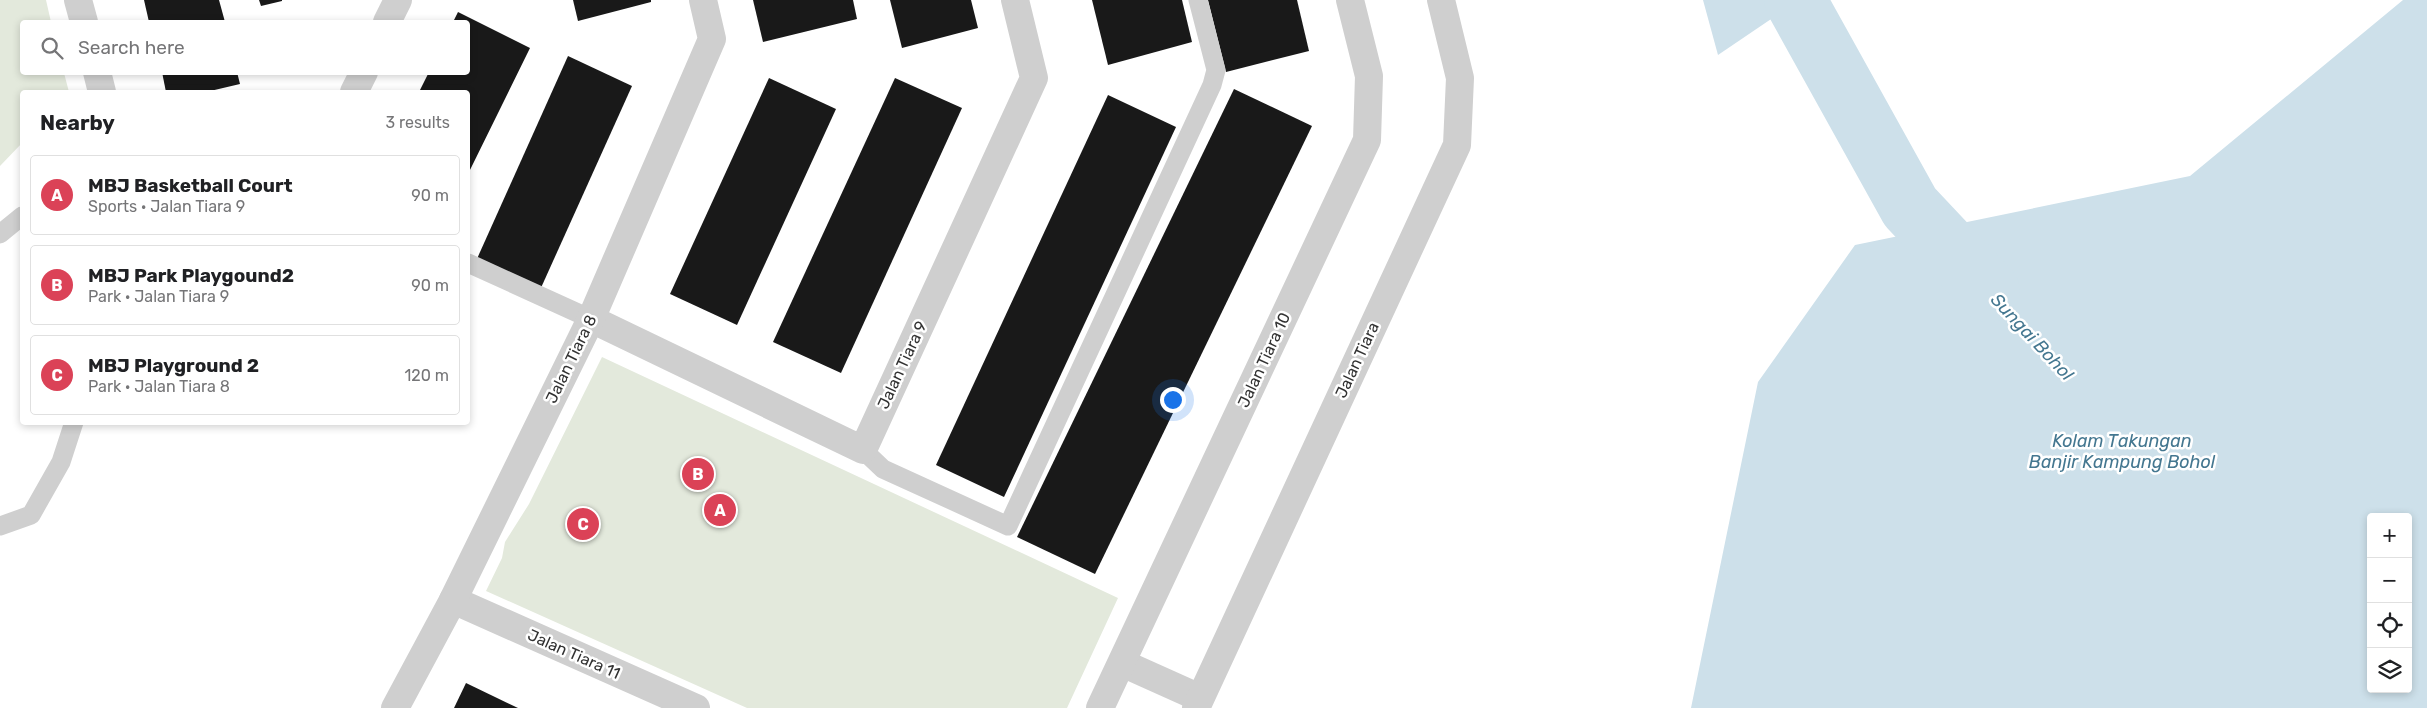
<!DOCTYPE html>
<meta charset="utf-8">
<style>
:root{--surface:#fff;--page:#f6f6f6;--text:#202124;--muted:#757577;--line:#e0e0e0;--accent:#db4257}
body{margin:0;font-family:Rubik,sans-serif;background:var(--page);color:var(--text)}
.controls{position:absolute;right:15px;bottom:15px;display:grid;overflow:hidden;border-radius:5px;box-shadow:0 2px 8px #0003}
.controls button{width:45px;height:45px;display:grid;place-items:center;padding:0;border:0;border-bottom:1px solid var(--line);background:var(--surface);color:var(--text);font:25px sans-serif}
.you{position:absolute;left:1172px;top:399px;width:18px;height:18px;margin:-12px;border:4px solid #fff;border-radius:50%;background:#1a73e8;box-shadow:0 0 0 8px #1a73e833}
.badge{display:grid;place-items:center;width:32px;height:32px;border-radius:50%;background:var(--accent);color:#fff;font-size:16px;font-weight:700}
.pin{position:absolute;translate:-50% -50%;border:2px solid #fff;box-shadow:0 1px 5px #0006}
.list{margin:0;padding:0;list-style:none}
h2{display:flex;justify-content:space-between;align-items:center;height:65px;margin:0;padding:0 20px;font-size:21px}
h2 small{font-size:16px;font-weight:400;color:var(--muted)}
.list li{display:grid;grid-template-columns:32px 1fr auto;gap:15px;align-items:center;box-sizing:border-box;height:80px;margin:0 10px 10px;padding:0 10px;border:1px solid var(--line);border-radius:5px}
.list b{display:block;font-size:19px;white-space:nowrap}
.list p{margin:0;font-size:16px;white-space:nowrap;color:var(--muted)}
.list em{font-size:16px;font-style:normal;color:var(--muted)}
.icon{flex:none;width:28px;height:28px;fill:none;stroke:currentColor;stroke-width:2;stroke-linecap:round;stroke-linejoin:round}
.map{position:relative;flex:none;width:2427px;height:708px;overflow:hidden}
.search{position:absolute;background:var(--surface);box-shadow:0 2px 8px #0003;left:20px;top:20px;width:450px;height:55px;display:flex;align-items:center;gap:12px;box-sizing:border-box;padding:0 18px;border-radius:5px;color:var(--muted);font-size:19px}
.panel{position:absolute;background:var(--surface);box-shadow:0 2px 8px #0003;left:20px;top:90px;width:450px;height:335px;border-radius:5px}
.map>svg:first-child{display:block}
.green{fill:#e3e9dc}
.water{fill:#cde0ea;fill-rule:evenodd}
.lines{fill:none;stroke-linecap:round;stroke-linejoin:round}
.river{stroke:#cde0ea;stroke-width:62}
.building{fill:#191919}
.lane{stroke:#cfcfcf;stroke-width:19}
.street{stroke:#cfcfcf;stroke-width:28}
.labels{text-anchor:middle;dominant-baseline:central;stroke-width:5;stroke-linejoin:round;paint-order:stroke}
.street-label{font-size:16px;fill:#323232;stroke:#fff}
.water-label{font-size:18px;font-style:italic;fill:#447790;stroke:#fff}
</style>
<div class="map">
<svg width="2427" height="708" viewBox="0 0 2427 708">
<rect width="100%" height="100%" fill="#fff"/>
<g class="green">
<polygon points="0,0 46,0 51,22 22,22 22,72 64,73 69,92 22,92 22,143 0,166"/>
<polygon points="602,357 1118,598 1067,708 747,708 486,591 502,558 505,542 529,504"/>
</g>
<g class="water">
<polygon points="1703,0 1799,0 1718,55"/>
<path d="M2403,0H2427V708H1691L1758,382L1855,245L2190,176ZM2371,517H2408V689H2371Z"/>
</g>
<g class="lines">
<polyline class="river" points="1795,0 1910,207 1989,291"/>
</g>
<g class="building">
<polygon points="144,0 219,0 225,22 149,22"/>
<polygon points="259,0 282,0 282,1 261,6"/>
<polygon points="573,0 651,0 651,2 578,21"/>
<polygon points="753,0 853,0 857,19 763,42"/>
<polygon points="890,0 971,0 978,28 902,48"/>
<polygon points="1092,0 1182,0 1192,42 1108,65"/>
<polygon points="1208,0 1297,0 1309,51 1226,72"/>
<polygon points="458,12 530,48 468,174 468,92 419,92 429,72 468,72 468,22 453,22"/>
<polygon points="568,56 632,86 540,290 476,261"/>
<polygon points="162,72 237,72 240,84 206,92 166,92"/>
<polygon points="769,78 836,109 737,325 670,294"/>
<polygon points="895,78 962,108 841,373 773,342"/>
<polygon points="1234,89 1312,126 1095,574 1017,537"/>
<polygon points="1108,95 1176,127 1004,497 936,465"/>
<polygon points="466,683 518,708 454,708"/>
</g>
<g class="lines">
<g class="lane">
<polyline points="0,234 22,216"/>
<polyline points="468,263 591,319"/>
<polyline points="863,450 883,469 1008,526 1212,85 1216,70 1198,0"/>
<polyline points="0,526 31,515 61,462 74,422"/>
</g>
<g class="street">
<polyline points="78,0 84,22"/>
<polyline points="387,22 398,0"/>
<polyline points="97,72 102,92"/>
<polyline points="354,92 364,72"/>
<polyline points="591,319 863,450 1034,78 1015,0"/>
<polyline points="453,600 696,708"/>
<polyline points="1122,663 1200,698"/>
<polyline points="395,708 453,600 591,319 712,39 703,0"/>
<polyline points="1100,708 1367,140 1369,76 1350,0"/>
<polyline points="1196,708 1457,145 1460,78 1441,0"/>
</g>
</g>
<g class="labels">
<g class="street-label">
<text transform="translate(571 359) rotate(-64)">Jalan Tiara 8</text>
<text transform="translate(1264 360) rotate(-65)">Jalan Tiara 10</text>
<text transform="translate(1357 360) rotate(-65)">Jalan Tiara</text>
<text transform="translate(902 365) rotate(-65)">Jalan Tiara 9</text>
<text transform="translate(574 654) rotate(24)">Jalan Tiara 11</text>
</g>
<g class="water-label">
<text transform="translate(2032 337) rotate(47)">Sungai Bohol</text>
<text x="2122" y="441">Kolam Takungan<tspan x="2122" dy="21">Banjir Kampung Bohol</tspan></text>
</g>
</g>
</svg>
<div class="controls">
<button>+</button>
<button>−</button>
<button><svg class="icon" aria-label="locate" viewBox="0 0 24 24"><circle cx="12" cy="12" r="6"/><path d="M12 2v4M12 18v4M2 12h4M18 12h4"/></svg></button>
<button><svg class="icon" aria-label="layers" viewBox="0 0 24 24"><path d="M12 4l9 5-9 5-9-5zM3 14l9 5 9-5"/></svg></button>
</div>
<div class="you"></div>
<div class="pin badge" style="left:720px;top:510px">A</div>
<div class="pin badge" style="left:698px;top:474px">B</div>
<div class="pin badge" style="left:583px;top:524px">C</div>
<div class="search"><svg class="icon" aria-label="search" viewBox="0 0 24 24"><circle cx="10" cy="10" r="6"/><path d="M15 15l6 6"/></svg>Search here</div>
<section class="panel">
<h2>Nearby<small>3 results</small></h2>
<ul class="list">
<li><span class="badge">A</span><div><b>MBJ Basketball Court</b><p>Sports · Jalan Tiara 9</p></div><em>90 m</em></li>
<li><span class="badge">B</span><div><b>MBJ Park Playgound2</b><p>Park · Jalan Tiara 9</p></div><em>90 m</em></li>
<li><span class="badge">C</span><div><b>MBJ Playground 2</b><p>Park · Jalan Tiara 8</p></div><em>120 m</em></li>
</ul>
</section>
</div>
